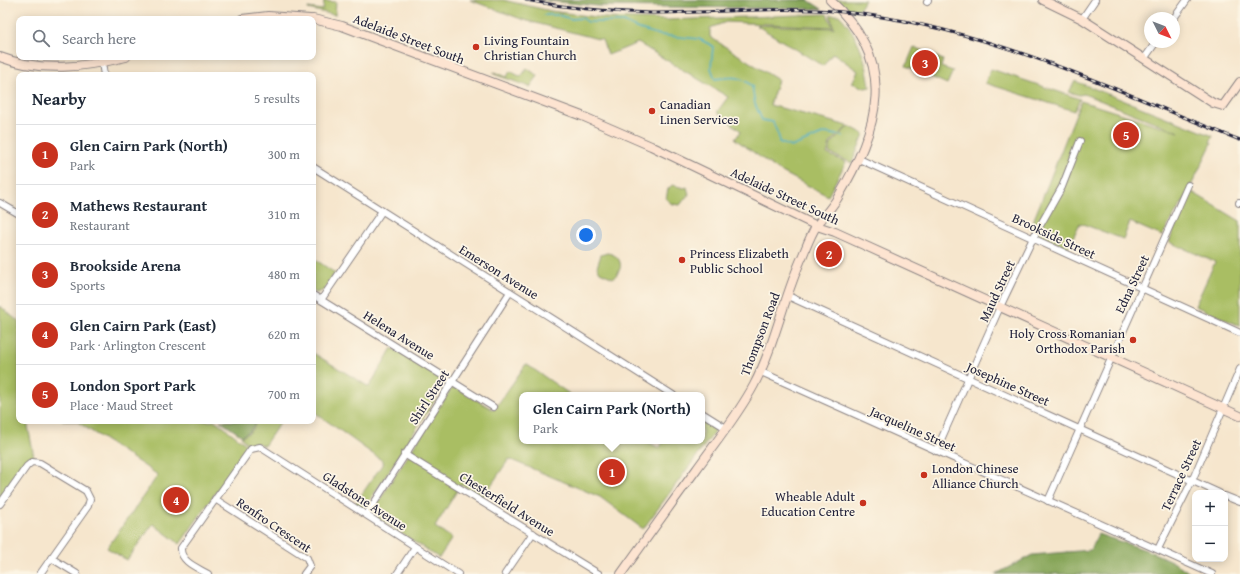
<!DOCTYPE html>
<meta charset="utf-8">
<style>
:root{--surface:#fff;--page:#f2f2f3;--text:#1f2937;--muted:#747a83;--line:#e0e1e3;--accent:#c8321e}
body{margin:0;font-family:"Gentium Book Plus",serif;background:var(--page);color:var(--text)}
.controls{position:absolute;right:12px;bottom:12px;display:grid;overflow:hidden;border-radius:8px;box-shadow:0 2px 10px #0003}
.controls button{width:36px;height:36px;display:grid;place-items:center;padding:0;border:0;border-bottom:1px solid var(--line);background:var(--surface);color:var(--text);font:20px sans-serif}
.compass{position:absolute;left:1144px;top:12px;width:36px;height:36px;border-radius:50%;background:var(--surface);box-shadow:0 2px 10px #0003;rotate:132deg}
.you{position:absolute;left:586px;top:235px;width:14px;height:14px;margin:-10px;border:3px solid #fff;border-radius:50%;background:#1a73e8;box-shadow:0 0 0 6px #1a73e833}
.badge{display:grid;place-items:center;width:26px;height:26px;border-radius:50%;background:var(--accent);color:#fff;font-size:13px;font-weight:700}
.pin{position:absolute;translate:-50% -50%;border:2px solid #fff;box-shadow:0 1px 4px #0006}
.popup{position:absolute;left:519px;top:392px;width:186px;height:52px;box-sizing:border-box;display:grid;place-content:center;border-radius:8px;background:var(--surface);filter:drop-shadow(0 1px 3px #0005);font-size:13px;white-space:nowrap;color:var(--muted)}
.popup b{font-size:15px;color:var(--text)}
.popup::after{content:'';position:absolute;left:50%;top:100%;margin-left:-8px;border:8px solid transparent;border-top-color:var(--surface)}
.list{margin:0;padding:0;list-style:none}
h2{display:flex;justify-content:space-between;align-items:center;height:52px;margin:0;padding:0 16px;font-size:17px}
h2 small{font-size:13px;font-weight:400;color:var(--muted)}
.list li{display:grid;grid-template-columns:26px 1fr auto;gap:12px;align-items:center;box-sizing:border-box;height:60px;padding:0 16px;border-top:1px solid var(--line)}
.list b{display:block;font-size:15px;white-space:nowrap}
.list p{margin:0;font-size:13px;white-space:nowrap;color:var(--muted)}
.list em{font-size:13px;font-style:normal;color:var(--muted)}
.icon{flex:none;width:22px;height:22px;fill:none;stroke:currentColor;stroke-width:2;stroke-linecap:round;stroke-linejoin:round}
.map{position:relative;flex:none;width:1240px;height:574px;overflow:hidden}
.search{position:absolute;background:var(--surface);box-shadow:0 2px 10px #0003;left:16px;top:16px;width:300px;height:44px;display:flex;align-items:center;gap:10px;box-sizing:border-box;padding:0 14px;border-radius:8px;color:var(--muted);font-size:15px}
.panel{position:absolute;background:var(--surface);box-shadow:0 2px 10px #0003;left:16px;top:72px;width:300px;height:352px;border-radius:8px}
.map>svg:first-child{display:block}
.green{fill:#a9be63;stroke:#66704f}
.forest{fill:#86a559;stroke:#54644a}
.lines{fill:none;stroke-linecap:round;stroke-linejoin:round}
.stream{stroke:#45adc4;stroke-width:1.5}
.street-casing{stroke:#8c8484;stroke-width:8}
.secondary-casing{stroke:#8c8484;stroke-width:10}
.street{stroke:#fff;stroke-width:6}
.secondary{stroke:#fde4d1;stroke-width:8}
.rail-casing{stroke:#22223b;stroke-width:3}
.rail{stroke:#fcf5e5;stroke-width:1.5;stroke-dasharray:4.5;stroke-linecap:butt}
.poi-dot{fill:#c8321e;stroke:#fcf5e5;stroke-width:1.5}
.labels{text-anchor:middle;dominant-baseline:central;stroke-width:3.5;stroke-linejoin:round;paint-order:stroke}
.street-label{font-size:13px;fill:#22223b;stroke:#fcf5e5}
.poi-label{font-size:13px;fill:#22223b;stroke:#fcf5e5;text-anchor:start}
</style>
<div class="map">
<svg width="1240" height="574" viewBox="0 0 1240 574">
<rect width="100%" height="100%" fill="#fcf5e5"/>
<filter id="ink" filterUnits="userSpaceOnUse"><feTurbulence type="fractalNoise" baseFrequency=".025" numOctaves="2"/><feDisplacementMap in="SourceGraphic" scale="8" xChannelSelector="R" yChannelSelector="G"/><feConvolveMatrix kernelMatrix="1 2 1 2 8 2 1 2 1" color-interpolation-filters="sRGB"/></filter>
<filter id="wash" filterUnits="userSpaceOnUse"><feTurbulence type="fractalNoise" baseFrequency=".012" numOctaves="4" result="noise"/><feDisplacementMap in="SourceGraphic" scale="16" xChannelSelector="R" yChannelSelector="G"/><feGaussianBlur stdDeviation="0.9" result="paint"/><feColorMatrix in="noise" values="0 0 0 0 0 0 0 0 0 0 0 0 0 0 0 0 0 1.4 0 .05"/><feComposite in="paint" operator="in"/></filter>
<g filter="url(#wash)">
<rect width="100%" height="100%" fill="#f6e6cd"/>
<g class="green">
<polygon points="470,0 503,0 551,11 604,18 667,20 827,14 833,27 726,22 710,28 710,37 778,80 770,105 848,126 830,143 827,154 846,162 828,196 778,170 735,139 741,131 717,112 728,97 638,43 608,55 602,40 524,20"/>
<polygon points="836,0 865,0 859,10 847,11"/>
<polygon points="324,1 336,2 335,15 308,9 308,8 323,10"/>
<path d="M830,15H839C859,36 866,59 870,87L865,88L852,83L858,71L833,53L823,66L756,25L834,28Z"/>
<polygon points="914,47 943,60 941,67 953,71 947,84 906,66"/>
<polygon points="527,68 538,76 530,87 494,74 494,72 507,77 510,71 521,77"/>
<polygon points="991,69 1080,99 1074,111 985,83"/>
<polygon points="1075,81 1213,136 1210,142 1212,143 1189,190 1240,221 1240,326 1195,306 1215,262 1169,242 1188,193 1162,236 1130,222 1123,239 1080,223 1068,248 1030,229 1081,101 1179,132 1084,94 1079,95 1069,92"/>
<polygon points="849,126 864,134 852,163 829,153 831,144"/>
<polygon points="672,185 684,188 687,187 689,195 687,196 680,205 672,204 666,199 668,189"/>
<path d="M607,253C622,255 625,269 613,278L600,272L597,267L601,255Z"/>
<polygon points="313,258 335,273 324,290 316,293 313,291"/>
<polygon points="0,306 19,322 19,421 27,421 34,457 20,468 2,497 0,496"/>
<polygon points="392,348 443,379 445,384 367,505 362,507 355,504 384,462 313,411 313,353 369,387"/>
<polygon points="526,364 571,395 522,395 522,441 646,441 659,448 664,441 702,441 702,421 716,430 643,529 600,497 509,459 483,497 461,484 435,527 452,538 439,558 378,518 375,513 375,507 451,389 456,388 494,410"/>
<polygon points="62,421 216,421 248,446 180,544 153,524 127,560 107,548 158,475 76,421"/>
<path d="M255,421H281L264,446L257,443L249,446L241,437C248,434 256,430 255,421Z"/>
</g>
<g class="forest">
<polygon points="540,0 808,0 822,9 598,6"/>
<polygon points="220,421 254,421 255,424 250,431 242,436"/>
<path d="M1098,534C1128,545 1166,553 1191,574H996L1032,555L1090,550Z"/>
</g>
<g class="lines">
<path class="stream" d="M544,15H557L572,19L582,18L588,22H624L636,28L660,35L699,39L713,46L711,68L715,79C732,77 739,75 752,86L755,104L762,120L773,122L779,137V142L791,147L825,133L843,136"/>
</g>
</g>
<g filter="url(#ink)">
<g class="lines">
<defs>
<g id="street">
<polyline points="927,2 928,0"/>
<polyline points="1174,18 1187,0"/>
<polyline points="1082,19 1095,0"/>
<polyline points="1144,59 1156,42"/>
<polyline points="102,63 104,75"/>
<polyline points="859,159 1240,333"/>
<polyline points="313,167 673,395"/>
<polyline points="0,203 19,214"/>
<polyline points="1239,203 1240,203"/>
<polyline points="313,295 493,407"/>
<polyline points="788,296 1219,493"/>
<polyline points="321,300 382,211"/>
<polyline points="759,371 1212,574"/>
<polyline points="702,413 726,428"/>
<polyline points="936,451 1000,307 1033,238 1062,187 1080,141"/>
<polyline points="404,454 599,574"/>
<polyline points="1225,496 1240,502"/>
<polyline points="215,499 307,558 310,566 304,574"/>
<polyline points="1048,501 1188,185"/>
<polyline points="0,504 27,466 32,462 40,463 86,491 90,499 88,506 40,574"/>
<polyline points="367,514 510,292"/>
<polyline points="1158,549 1192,481 1240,369"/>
<polyline points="51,558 77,574"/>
<path d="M208,574C198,568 180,562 181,548L251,449L260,447L458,574"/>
<polyline points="397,574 415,547"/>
<polyline points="505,574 533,533"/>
</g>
<g id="secondary">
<polyline points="1043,0 1082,19 1213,103 1223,106 1240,82"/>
<polyline points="242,19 268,16 310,19"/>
<polyline points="313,19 342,26 582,116 651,146 817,226 835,232 1240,416"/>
<path d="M0,57C41,73 85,67 126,57"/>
<path d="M621,574C646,539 671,504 696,470C716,442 738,415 754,385C775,345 784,296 803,255C807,245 811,234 817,225C824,216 831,208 837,199C879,128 900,63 830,0"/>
</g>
</defs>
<use href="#street" class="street-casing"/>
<use href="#secondary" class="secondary-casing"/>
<use href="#street" class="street"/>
<use href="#secondary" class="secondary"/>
<defs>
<path id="rail" d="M526,0C567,8 609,12 651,13C715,13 779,6 843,12C982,25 1112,89 1240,140"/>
</defs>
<use href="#rail" class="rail-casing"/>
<use href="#rail" class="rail"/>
</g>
</g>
<g class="poi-dot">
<circle cx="476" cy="47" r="4"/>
<circle cx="652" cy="111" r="4"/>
<circle cx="682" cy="260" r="4"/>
<circle cx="1133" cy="340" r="4"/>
<circle cx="924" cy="475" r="4"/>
<circle cx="863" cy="503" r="4"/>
</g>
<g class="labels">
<g class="street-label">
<text transform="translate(409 39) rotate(21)">Adelaide Street South</text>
<text transform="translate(785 196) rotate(25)">Adelaide Street South</text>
<text transform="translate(1054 236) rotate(25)">Brookside Street</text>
<text transform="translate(499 272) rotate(32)">Emerson Avenue</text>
<text transform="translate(1132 284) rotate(-65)">Edna Street</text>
<text transform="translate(997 291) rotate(-65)">Maud Street</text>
<text transform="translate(760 334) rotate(-69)">Thompson Road</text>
<text transform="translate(399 335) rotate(32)">Helena Avenue</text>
<text transform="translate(1008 384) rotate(24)">Josephine Street</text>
<text transform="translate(429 397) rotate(-57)">Shirl Street</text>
<text transform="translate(913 429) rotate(24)">Jacqueline Street</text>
<text transform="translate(1181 475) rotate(-65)">Terrace Street</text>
<text transform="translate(365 501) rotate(33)">Gladstone Avenue</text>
<text transform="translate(507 504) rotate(32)">Chesterfield Avenue</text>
<text transform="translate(274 525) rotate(34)">Renfro Crescent</text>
</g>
<g class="poi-label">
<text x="484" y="40">Living Fountain<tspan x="484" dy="15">Christian Church</tspan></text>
<text x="660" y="104">Canadian<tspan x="660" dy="15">Linen Services</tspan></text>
<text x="690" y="253">Princess Elizabeth<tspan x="690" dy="15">Public School</tspan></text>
<text x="1125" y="333" text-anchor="end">Holy Cross Romanian<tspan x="1125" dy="15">Orthodox Parish</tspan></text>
<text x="932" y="468">London Chinese<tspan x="932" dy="15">Alliance Church</tspan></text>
<text x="855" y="496" text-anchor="end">Wheable Adult<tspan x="855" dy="15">Education Centre</tspan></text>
</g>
</g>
</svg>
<div class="controls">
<button>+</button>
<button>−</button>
</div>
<svg class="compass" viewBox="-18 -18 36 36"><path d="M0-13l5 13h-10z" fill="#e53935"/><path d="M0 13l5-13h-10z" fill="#747a83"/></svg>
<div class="you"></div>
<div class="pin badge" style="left:612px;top:472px">1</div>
<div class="popup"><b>Glen Cairn Park (North)</b>Park</div>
<div class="pin badge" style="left:829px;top:254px">2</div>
<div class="pin badge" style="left:925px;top:63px">3</div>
<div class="pin badge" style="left:176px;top:500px">4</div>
<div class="pin badge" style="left:1126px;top:135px">5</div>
<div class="search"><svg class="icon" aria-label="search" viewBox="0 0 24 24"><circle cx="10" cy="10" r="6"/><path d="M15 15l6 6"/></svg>Search here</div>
<section class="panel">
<h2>Nearby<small>5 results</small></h2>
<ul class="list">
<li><span class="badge">1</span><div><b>Glen Cairn Park (North)</b><p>Park</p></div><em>300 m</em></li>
<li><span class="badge">2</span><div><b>Mathews Restaurant</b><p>Restaurant</p></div><em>310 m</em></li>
<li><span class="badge">3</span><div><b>Brookside Arena</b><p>Sports</p></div><em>480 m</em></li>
<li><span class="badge">4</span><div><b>Glen Cairn Park (East)</b><p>Park · Arlington Crescent</p></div><em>620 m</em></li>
<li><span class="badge">5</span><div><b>London Sport Park</b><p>Place · Maud Street</p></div><em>700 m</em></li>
</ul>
</section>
</div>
